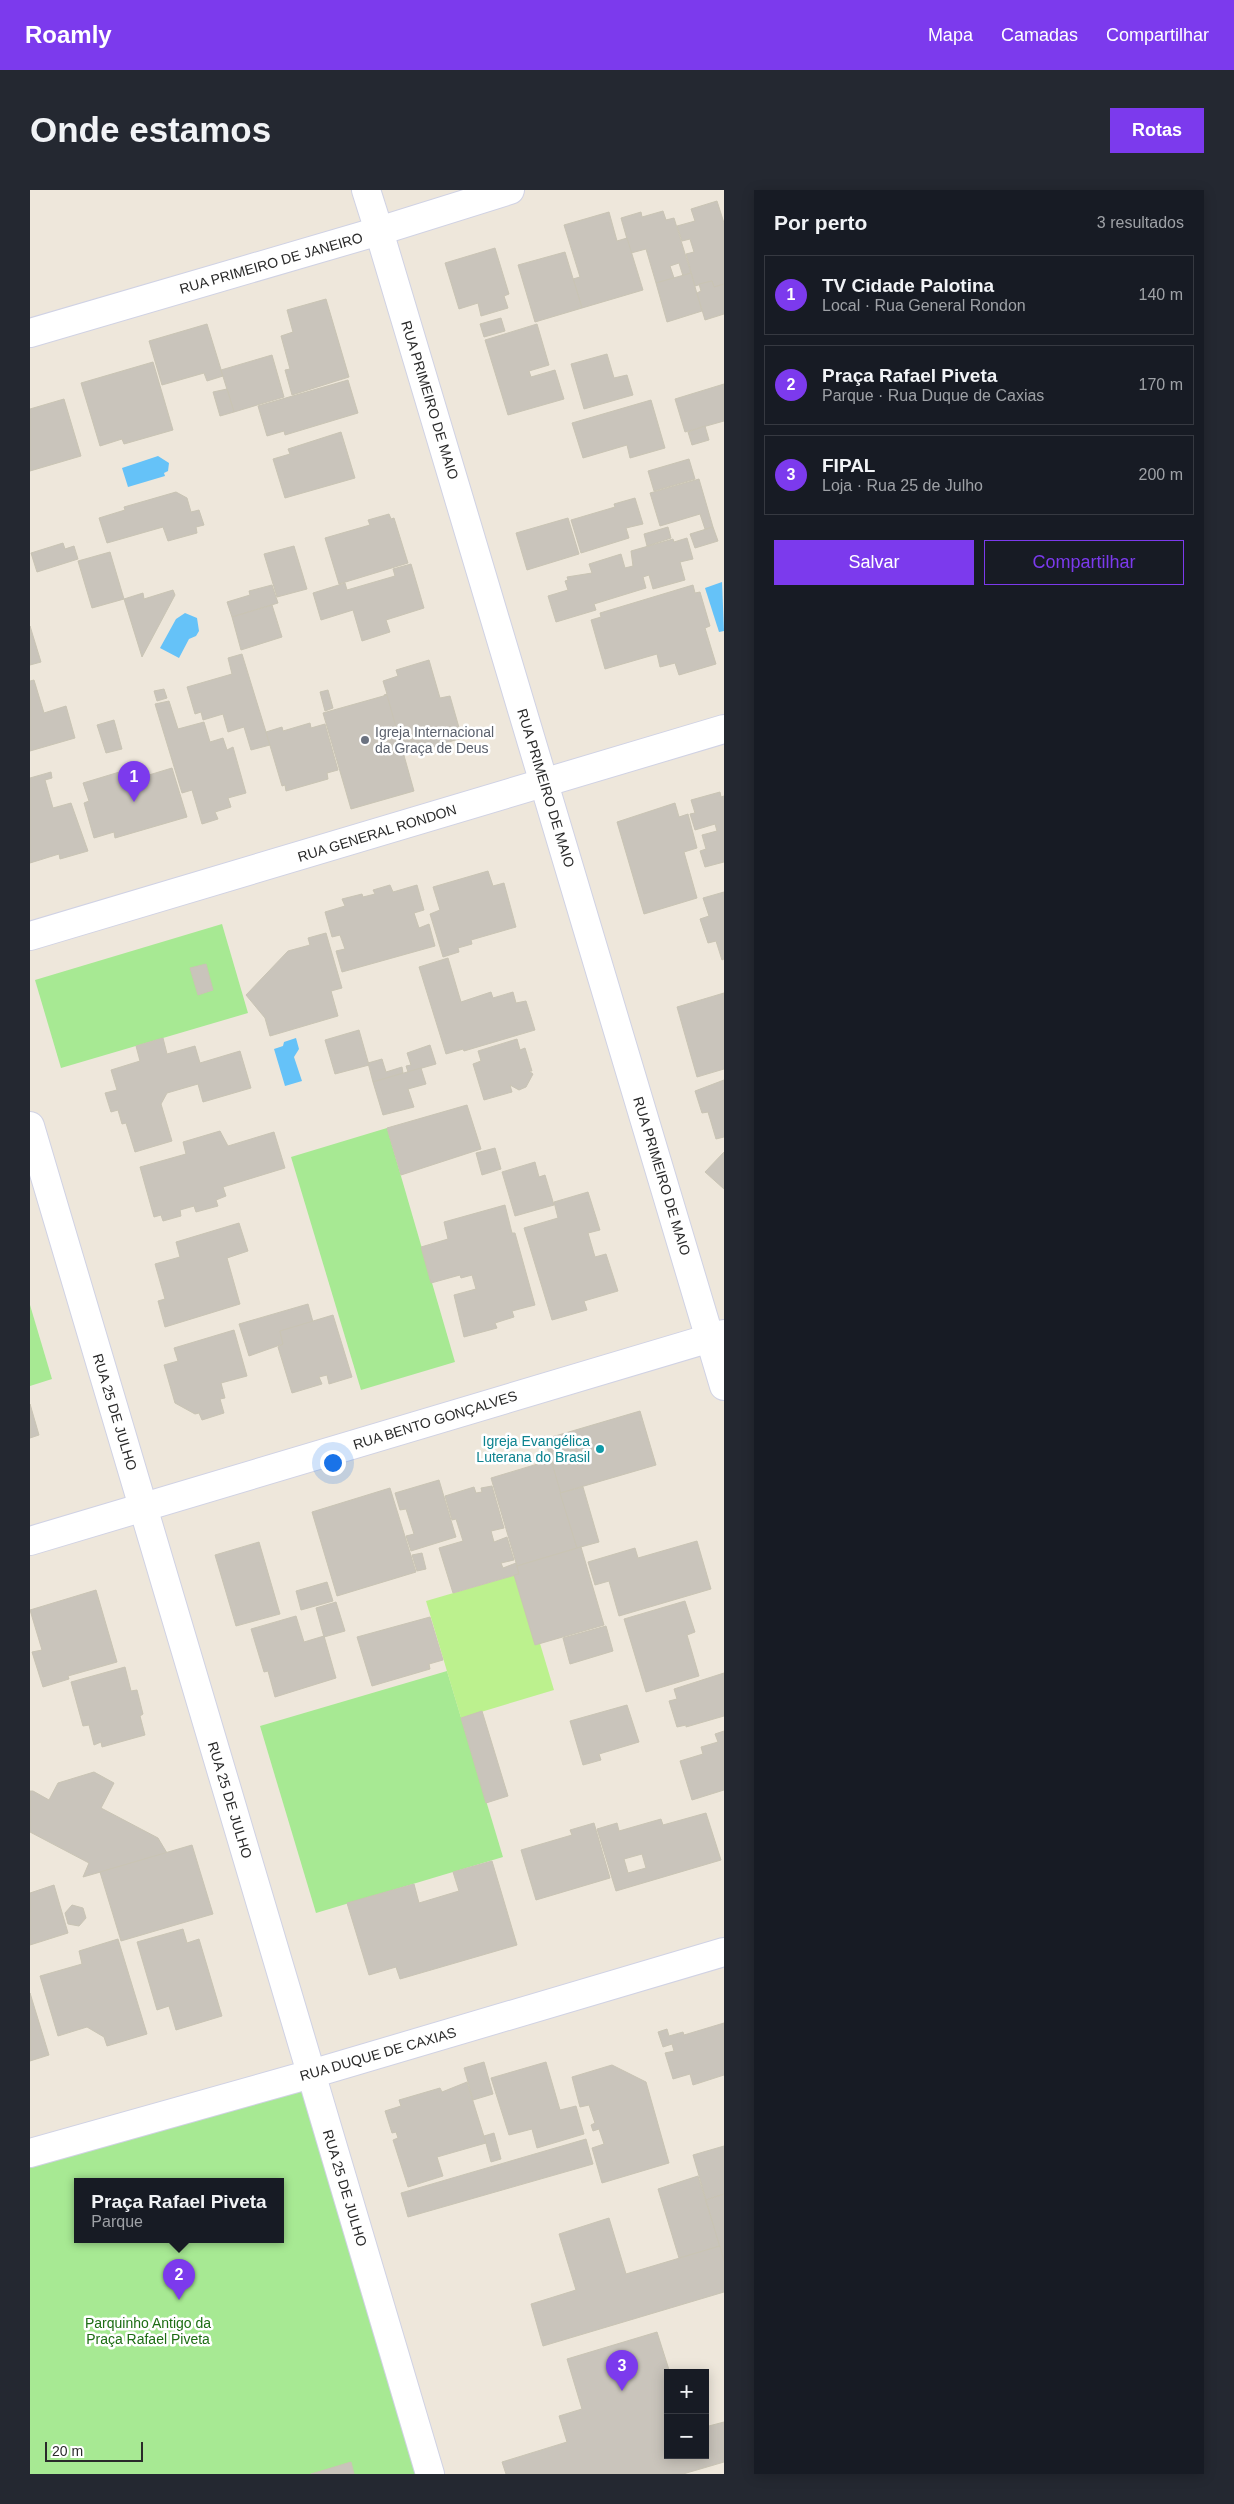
<!DOCTYPE html>
<html lang="pt">
<meta charset="utf-8">
<style>
:root{--surface:#171b24;--page:#242831;--text:#f1f3f6;--muted:#9ea1a6;--line:#363941;--accent:#7c3aed}
body{margin:0;font-family:Arial,sans-serif;background:var(--page);color:var(--text)}
.controls{position:absolute;right:15px;bottom:15px;display:grid;overflow:hidden;border-radius:0px;box-shadow:0 2px 12px #0003}
.controls button{width:45px;height:45px;display:grid;place-items:center;padding:0;border:0;border-bottom:1px solid var(--line);background:var(--surface);color:var(--text);font:25px sans-serif}
.scale{position:absolute;left:15px;bottom:12px;width:98px;box-sizing:border-box;padding-left:5px;border:2px solid #2a2a2a;border-top:0;font-size:14px;line-height:18px;white-space:nowrap;color:#2a2a2a;-webkit-text-stroke:4px #fff;paint-order:stroke}
.you{position:absolute;left:302px;top:1272px;width:18px;height:18px;margin:-12px;border:4px solid #fff;border-radius:50%;background:#1a73e8;box-shadow:0 0 0 8px #1a73e833}
.badge{display:grid;place-items:center;width:32px;height:32px;border-radius:50%;background:var(--accent);color:#fff;font-size:16px;font-weight:700}
.pin{position:absolute;translate:-50% -41px;filter:drop-shadow(0 1px 2px #0008)}
.pin::after{content:'';position:absolute;top:26px;width:18px;height:15px;background:inherit;clip-path:polygon(0 0,100% 0,50% 100%)}
.popup{position:absolute;left:44px;top:1988px;width:210px;height:65px;box-sizing:border-box;display:grid;place-content:center;border-radius:0px;background:var(--surface);filter:drop-shadow(0 1px 4px #0005);font-size:16px;white-space:nowrap;color:var(--muted)}
.popup b{font-size:19px;color:var(--text)}
.popup::after{content:'';position:absolute;left:50%;top:100%;margin-left:-10px;border:10px solid transparent;border-top-color:var(--surface)}
.list{margin:0;padding:0;list-style:none}
h2{display:flex;justify-content:space-between;align-items:center;height:65px;margin:0;padding:0 20px;font-size:21px}
h2 small{font-size:16px;font-weight:400;color:var(--muted)}
.list li{display:grid;grid-template-columns:32px 1fr auto;gap:15px;align-items:center;box-sizing:border-box;height:80px;margin:0 10px 10px;padding:0 10px;border:1px solid var(--line);border-radius:0px}
.list b{display:block;font-size:19px;white-space:nowrap}
.list p{margin:0;font-size:16px;white-space:nowrap;color:var(--muted)}
.list em{font-size:16px;font-style:normal;color:var(--muted)}
.actions{display:flex;gap:10px;padding:15px 20px}
.actions a{flex:1;padding:11px 0;border:1px solid var(--accent);border-radius:0px;text-align:center;font-size:18px;color:var(--accent)}
.actions .main{background:var(--accent);color:#fff}
.map{position:relative;flex:none;width:694px;height:2284px;overflow:hidden;border-radius:0px}
header{display:flex;align-items:center;gap:30px;box-sizing:border-box;height:70px;padding:0 25px;background:var(--accent);color:#fff}
header strong{font-size:24px}
nav{display:flex;gap:28px;margin-inline-start:auto;font-size:18px}
.intro{display:flex;align-items:center;justify-content:space-between;box-sizing:border-box;height:120px;padding:0 30px}
h1{margin:0;font-size:35px}
.button{padding:12px 22px;border-radius:0px;background:var(--accent);color:#fff;font-size:18px;font-weight:700}
main{display:flex;gap:30px;padding:0 30px}
aside{flex:1;background:var(--surface);border-radius:0px;box-shadow:0 2px 12px #0003}
.map>svg:first-child{display:block}
.green{fill:#a7e993;fill-rule:evenodd}
.pitch{fill:#bcf18e}
.water{fill:#65c2f8}
.building{fill:#c9c4bb;stroke:#c9c4b4;fill-rule:evenodd}
.lines{fill:none;stroke-linecap:round;stroke-linejoin:round}
.street-casing{stroke:#d0d2e4;stroke-width:30}
.secondary-casing{stroke:#d0d2e4;stroke-width:30}
.street{stroke:#fff;stroke-width:28}
.secondary{stroke:#fff;stroke-width:28}
.worship-dot{fill:#6b7280;stroke:#fff;stroke-width:2}
.culture-dot{fill:#0f9aa8;stroke:#fff;stroke-width:2}
.labels{text-anchor:middle;dominant-baseline:central;stroke-width:5;stroke-linejoin:round;paint-order:stroke}
.street-label{font-size:14px;fill:#2a2a2a;stroke:#fff}
.worship-label{font-size:14px;fill:#5b616d;stroke:#fff;text-anchor:start}
.culture-label{font-size:14px;fill:#0d838f;stroke:#fff;text-anchor:end}
.park-label{font-size:14px;fill:#1d6d14;stroke:#fff}
</style>
<header>
<strong>Roamly</strong>
<nav><a>Mapa</a><a>Camadas</a><a>Compartilhar</a></nav>
</header>
<div class="intro"><h1>Onde estamos</h1><a class="button">Rotas</a></div>
<main>
<div class="map">
<svg width="694" height="2284" viewBox="0 0 694 2284">
<rect width="100%" height="100%" fill="#eee7db"/>
<g class="green">
<polygon points="192,734 218,823 31,878 5,790"/>
<polygon points="357,938 425,1172 331,1200 261,967"/>
<polygon points="0,1115 22,1189 0,1196"/>
<polygon points="417,1481 473,1667 286,1723 230,1536"/>
<path d="M281,1884L400,2284H0V1963ZM48,1991H250V2049H48Z"/>
</g>
<polygon class="pitch" points="489,1384 524,1500 431,1528 396,1411"/>
<g class="water">
<polygon points="128,266 139,273 138,281 134,283 135,286 98,297 92,278"/>
<polygon points="692,392 694,441 689,442 675,398"/>
<polygon points="155,423 167,428 169,441 166,446 159,449 149,468 130,458 146,429"/>
<polygon points="266,848 269,859 264,867 272,891 255,896 244,859 253,856 254,852"/>
</g>
<g class="building">
<polygon points="687,11 694,33 694,94 684,97 682,91 665,96 656,64 664,62 660,49 652,51 647,36 665,31 661,19"/>
<polygon points="633,21 636,30 644,28 661,83 653,86 649,73 640,76 644,88 626,93 616,59 601,63 591,28 611,22 612,27"/>
<polygon points="579,22 587,51 597,48 613,100 552,118 543,89 550,87 534,35"/>
<polygon points="465,58 479,104 474,106 478,118 451,126 448,113 429,119 415,73"/>
<polygon points="535,62 552,118 505,132 488,75"/>
<polygon points="661,83 672,121 637,132 626,93"/>
<polygon points="682,91 684,97 694,94 694,124 675,130 667,103 671,101 669,94"/>
<polygon points="296,109 319,187 262,205 255,180 260,179 251,146 263,142 257,120"/>
<polygon points="471,128 475,141 454,147 450,134"/>
<polygon points="177,134 193,186 177,191 174,183 132,195 119,151"/>
<polygon points="507,134 519,175 499,181 501,187 525,180 534,209 478,225 455,150"/>
<polygon points="577,164 584,188 597,185 603,205 554,219 541,174"/>
<polygon points="242,165 254,207 204,222 191,180"/>
<polygon points="123,172 143,240 94,254 92,249 70,256 51,193"/>
<polygon points="318,190 328,223 255,245 254,241 237,246 228,216"/>
<polygon points="694,194 694,231 655,242 645,209"/>
<polygon points="197,199 204,222 190,226 183,202"/>
<polygon points="34,209 51,266 0,281 0,219"/>
<polygon points="621,210 635,258 600,268 597,255 553,268 542,233"/>
<polygon points="675,236 679,250 662,255 658,242"/>
<polygon points="311,242 325,288 255,308 243,269 260,264 258,259"/>
<polygon points="659,269 665,289 624,301 618,281"/>
<polygon points="669,289 683,337 675,339 670,324 630,336 620,303"/>
<polygon points="146,302 157,308 161,322 169,320 174,335 166,337 167,343 138,351 133,337 77,353 69,328 95,320 94,317"/>
<polygon points="605,308 613,334 596,338 599,348 551,363 541,330 585,317 584,314"/>
<polygon points="359,324 361,329 364,328 378,373 309,394 295,348 340,335 338,330"/>
<polygon points="538,328 549,364 497,380 486,343"/>
<polygon points="638,337 641,348 617,356 614,344"/>
<polygon points="683,337 688,351 665,358 660,344"/>
<polygon points="657,348 663,369 650,372 655,390 623,399 619,385 613,387 616,398 564,414 566,420 526,432 518,406 538,400 535,391 538,390 537,387 562,383 559,374 591,364 595,378 603,376 601,361 643,349 644,352"/>
<polygon points="33,353 35,359 44,356 48,369 7,382 1,363"/>
<polygon points="264,356 277,399 247,407 234,364"/>
<polygon points="80,362 94,409 62,418 48,371"/>
<polygon points="381,374 394,418 356,430 360,442 332,451 323,420 291,430 283,403 315,393 317,400 365,386 363,379"/>
<polygon points="242,395 248,413 202,427 197,412 220,405 219,401"/>
<polygon points="663,395 665,403 670,402 680,436 675,438 686,474 649,485 645,473 630,477 627,464 575,479 561,430 571,427 570,423"/>
<polygon points="143,400 145,405 112,467 94,409 113,403 114,409"/>
<polygon points="242,415 252,447 211,460 202,427"/>
<polygon points="0,436 11,472 0,475"/>
<polygon points="212,464 240,555 221,560 214,537 198,542 193,524 173,530 171,522 165,524 157,497 202,484 198,468"/>
<polygon points="399,470 410,508 420,506 432,548 396,559 395,553 371,560 354,505 357,504 353,491 368,486 366,480"/>
<polygon points="4,490 14,523 36,516 45,548 0,561 0,491"/>
<polygon points="134,499 137,508 127,511 124,501"/>
<polygon points="298,500 303,518 295,521 290,502"/>
<polygon points="357,505 384,601 321,619 293,523"/>
<polygon points="139,511 148,539 174,532 180,552 193,548 197,560 203,557 216,603 198,608 201,617 185,622 188,629 172,634 162,600 152,603 125,514"/>
<polygon points="84,530 92,559 76,563 67,535"/>
<polygon points="280,533 281,538 295,534 308,580 297,583 298,589 256,601 255,595 252,596 236,542 252,537 253,541"/>
<polygon points="106,577 109,588 142,578 157,627 85,648 84,642 64,648 54,613 59,611 53,593"/>
<polygon points="21,582 22,588 15,590 23,618 41,613 58,661 30,669 29,664 0,673 0,588"/>
<polygon points="690,602 691,607 694,606 694,672 675,677 670,661 676,659 672,645 687,641 685,634 665,640 660,624 665,623 661,610"/>
<polygon points="645,613 649,627 658,624 667,658 654,662 667,708 614,724 587,632"/>
<polygon points="458,681 463,696 474,693 486,737 441,750 442,754 428,758 429,762 413,767 400,724 410,720 403,697"/>
<polygon points="360,695 363,702 387,695 394,720 384,723 389,738 399,734 405,756 312,782 306,761 315,759 310,745 302,747 295,722 315,716 312,709 332,704 333,707 345,704 343,700"/>
<polygon points="694,702 694,769 692,770 686,751 678,753 670,729 679,726 673,708"/>
<polygon points="296,743 312,798 301,801 308,826 240,846 235,828 216,805 258,761 280,755 278,748"/>
<polygon points="418,768 431,812 461,802 463,808 483,802 486,813 496,811 505,840 434,861 433,859 416,864 389,777"/>
<polygon points="176,774 183,800 168,805 160,778"/>
<polygon points="694,803 694,879 667,887 647,817"/>
<polygon points="329,840 339,875 305,884 295,850"/>
<polygon points="133,848 137,864 165,856 170,873 210,861 221,898 173,912 168,894 137,903 131,914 142,951 105,962 96,933 92,934 88,920 81,922 75,903 87,900 81,880 110,871 106,856"/>
<polygon points="487,849 490,860 495,858 502,881 499,881 503,884 496,897 489,900 480,895 482,902 454,910 443,874 451,871 448,861"/>
<polygon points="400,855 406,874 378,882 376,876 381,875 377,863"/>
<polygon points="352,869 356,882 372,877 373,883 343,892 338,873"/>
<polygon points="391,878 396,894 378,899 384,917 353,925 343,892"/>
<polygon points="694,890 694,947 686,949 678,922 672,923 665,901"/>
<polygon points="437,915 451,959 371,985 357,938"/>
<polygon points="190,941 198,956 244,942 255,978 193,997 196,1006 186,1010 188,1016 166,1022 164,1016 150,1020 151,1026 133,1031 131,1025 124,1027 110,977 156,964 153,952"/>
<polygon points="465,958 471,979 452,985 446,963"/>
<polygon points="694,962 694,999 675,982"/>
<polygon points="505,972 509,987 515,985 524,1015 485,1026 472,982"/>
<polygon points="558,1002 570,1040 558,1043 565,1067 576,1064 588,1101 554,1111 557,1120 522,1130 494,1038 528,1028 524,1012"/>
<polygon points="475,1015 482,1043 485,1043 505,1115 482,1121 484,1127 465,1133 467,1138 434,1147 424,1105 446,1099 442,1085 431,1088 430,1085 401,1093 391,1057 418,1049 414,1032"/>
<polygon points="209,1033 218,1061 197,1068 210,1114 135,1137 128,1111 135,1109 125,1074 150,1067 146,1052"/>
<polygon points="278,1114 283,1132 250,1141 253,1154 219,1166 209,1134"/>
<polygon points="303,1125 322,1187 299,1194 297,1185 289,1187 292,1194 262,1203 248,1157 253,1154 250,1141"/>
<polygon points="204,1140 217,1186 191,1193 195,1208 190,1209 194,1223 172,1230 169,1223 165,1224 145,1213 134,1175 148,1171 144,1158"/>
<polygon points="0,1214 9,1245 0,1248"/>
<polygon points="610,1221 626,1275 530,1303 515,1249"/>
<polygon points="521,1270 547,1358 487,1376 461,1288"/>
<polygon points="409,1290 426,1347 381,1361 376,1346 384,1344 376,1319 370,1320 365,1303"/>
<polygon points="462,1296 474,1338 461,1341 464,1352 477,1347 484,1370 471,1373 473,1378 486,1373 489,1384 423,1403 409,1358 433,1351 426,1329 422,1330 415,1306 444,1297 446,1303 452,1302 451,1298"/>
<polygon points="553,1297 569,1352 547,1358 530,1303"/>
<polygon points="360,1298 386,1382 307,1406 282,1322"/>
<polygon points="667,1351 681,1399 589,1426 579,1391 565,1395 558,1372 605,1358 608,1368"/>
<polygon points="229,1352 250,1424 206,1436 185,1365"/>
<polygon points="551,1357 574,1435 505,1455 484,1385 489,1384 487,1376"/>
<polygon points="392,1363 396,1379 387,1381 382,1365"/>
<polygon points="297,1392 303,1411 271,1420 266,1401"/>
<polygon points="66,1400 87,1472 38,1486 39,1489 13,1497 2,1462 12,1460 0,1420"/>
<polygon points="655,1411 665,1442 657,1445 669,1486 616,1502 594,1429"/>
<polygon points="306,1412 315,1441 294,1447 286,1418"/>
<polygon points="266,1426 274,1452 294,1446 306,1488 245,1507 238,1481 234,1482 221,1439"/>
<polygon points="400,1427 413,1470 399,1474 400,1479 342,1496 327,1447"/>
<polygon points="576,1436 583,1461 540,1474 533,1448"/>
<polygon points="95,1477 101,1501 107,1500 113,1524 110,1526 115,1545 72,1557 71,1552 64,1555 59,1535 53,1536 41,1492"/>
<polygon points="694,1483 694,1526 656,1537 656,1535 647,1537 639,1511 647,1509 644,1499"/>
<polygon points="597,1515 609,1552 569,1564 571,1570 553,1575 540,1531"/>
<polygon points="452,1521 478,1606 456,1613 431,1528"/>
<polygon points="694,1541 694,1600 662,1610 650,1571 673,1564 671,1557 688,1552 685,1544"/>
<polygon points="64,1582 84,1593 71,1618 128,1648 137,1663 53,1687 59,1673 0,1642 0,1601 3,1601 19,1610 28,1593"/>
<path d="M676,1623L691,1670L586,1701L567,1639L587,1633L589,1641L631,1629L633,1635ZM612,1664L616,1678L598,1683L594,1669Z"/>
<polygon points="564,1633 580,1688 506,1710 491,1660 542,1645 540,1640"/>
<polygon points="162,1655 183,1724 91,1751 70,1682"/>
<polygon points="462,1671 487,1755 370,1789 366,1777 339,1785 317,1713 384,1694 389,1713 429,1701 423,1682"/>
<polygon points="24,1695 38,1743 0,1755 0,1703"/>
<polygon points="42,1715 53,1718 56,1728 49,1736 38,1734 35,1723"/>
<polygon points="153,1739 157,1753 169,1749 192,1826 146,1840 139,1816 127,1820 107,1752"/>
<polygon points="88,1749 117,1844 77,1856 74,1847 57,1837 28,1846 10,1786 52,1774 49,1761"/>
<polygon points="0,1803 19,1865 0,1871"/>
<polygon points="694,1833 694,1885 663,1895 660,1884 643,1889 635,1863 644,1861 642,1854 633,1857 628,1842 637,1839 639,1846 653,1842 654,1845"/>
<polygon points="454,1872 463,1904 443,1910 434,1878"/>
<polygon points="516,1872 530,1920 546,1916 554,1944 507,1958 502,1939 479,1945 461,1888"/>
<polygon points="582,1875 616,1892 639,1973 572,1993 562,1958 574,1954 569,1939 563,1941 561,1935 565,1933 559,1915 550,1917 542,1887"/>
<polygon points="437,1892 456,1953 407,1967 413,1986 378,1997 363,1950 368,1948 366,1942 362,1943 355,1921 371,1916 369,1910 410,1898 412,1902"/>
<polygon points="464,1943 471,1969 461,1972 454,1946"/>
<polygon points="556,1949 563,1974 378,2027 371,2003"/>
<polygon points="694,1956 694,2004 676,2010 663,1965"/>
<polygon points="668,1986 690,2056 649,2068 628,1999"/>
<polygon points="694,2004 694,2071 676,2010"/>
<polygon points="579,2028 596,2084 690,2056 694,2071 694,2102 513,2156 501,2114 546,2100 529,2044"/>
<polygon points="627,2142 640,2183 638,2183 638,2265 675,2265 675,2237 694,2232 694,2272 653,2284 476,2284 472,2272 537,2252 529,2226 552,2219 537,2169"/>
<polygon points="321,2272 324,2284 281,2284"/>
</g>
<g class="lines">
<defs>
<g id="street">
<polyline points="336,0 349,41"/>
<polyline points="0,746 694,539"/>
<polyline points="0,936 400,2284"/>
<polyline points="0,1351 694,1144"/>
<polyline points="0,1963 281,1884 694,1762"/>
</g>
<g id="secondary">
<polyline points="349,41 694,1196"/>
<polyline points="0,143 349,41 480,0"/>
</g>
</defs>
<use href="#street" class="street-casing"/>
<use href="#secondary" class="secondary-casing"/>
<use href="#street" class="street"/>
<use href="#secondary" class="secondary"/>
</g>
<circle class="worship-dot" cx="335" cy="550" r="5"/>
<circle class="culture-dot" cx="570" cy="1259" r="5"/>
<g class="labels">
<g class="street-label">
<text transform="translate(241 73) rotate(-16)">RUA PRIMEIRO DE JANEIRO</text>
<text transform="translate(400 210) rotate(73)">RUA PRIMEIRO DE MAIO</text>
<text transform="translate(516 598) rotate(73)">RUA PRIMEIRO DE MAIO</text>
<text transform="translate(347 643) rotate(-17)">RUA GENERAL RONDON</text>
<text transform="translate(632 986) rotate(73)">RUA PRIMEIRO DE MAIO</text>
<text transform="translate(85 1222) rotate(73)">RUA 25 DE JULHO</text>
<text transform="translate(405 1230) rotate(-17)">RUA BENTO GONÇALVES</text>
<text transform="translate(200 1610) rotate(73)">RUA 25 DE JULHO</text>
<text transform="translate(348 1864) rotate(-16)">RUA DUQUE DE CAXIAS</text>
<text transform="translate(315 1998) rotate(73)">RUA 25 DE JULHO</text>
</g>
<g class="worship-label">
<text x="345" y="542">Igreja Internacional<tspan x="345" dy="16">da Graça de Deus</tspan></text>
</g>
<g class="culture-label">
<text x="560" y="1251">Igreja Evangélica<tspan x="560" dy="16">Luterana do Brasil</tspan></text>
</g>
<g class="park-label">
<text x="118" y="2133">Parquinho Antigo da<tspan x="118" dy="16">Praça Rafael Piveta</tspan></text>
</g>
</g>
</svg>
<div class="controls">
<button>+</button>
<button>−</button>
</div>
<div class="scale">20 m</div>
<div class="you"></div>
<div class="pin badge" style="left:104px;top:612px">1</div>
<div class="pin badge" style="left:149px;top:2110px">2</div>
<div class="popup"><b>Praça Rafael Piveta</b>Parque</div>
<div class="pin badge" style="left:592px;top:2201px">3</div>
</div>
<aside>
<h2>Por perto<small>3 resultados</small></h2>
<ul class="list">
<li><span class="badge">1</span><div><b>TV Cidade Palotina</b><p>Local · Rua General Rondon</p></div><em>140 m</em></li>
<li><span class="badge">2</span><div><b>Praça Rafael Piveta</b><p>Parque · Rua Duque de Caxias</p></div><em>170 m</em></li>
<li><span class="badge">3</span><div><b>FIPAL</b><p>Loja · Rua 25 de Julho</p></div><em>200 m</em></li>
</ul>
<div class="actions"><a class="main">Salvar</a><a>Compartilhar</a></div>
</aside>
</main>
